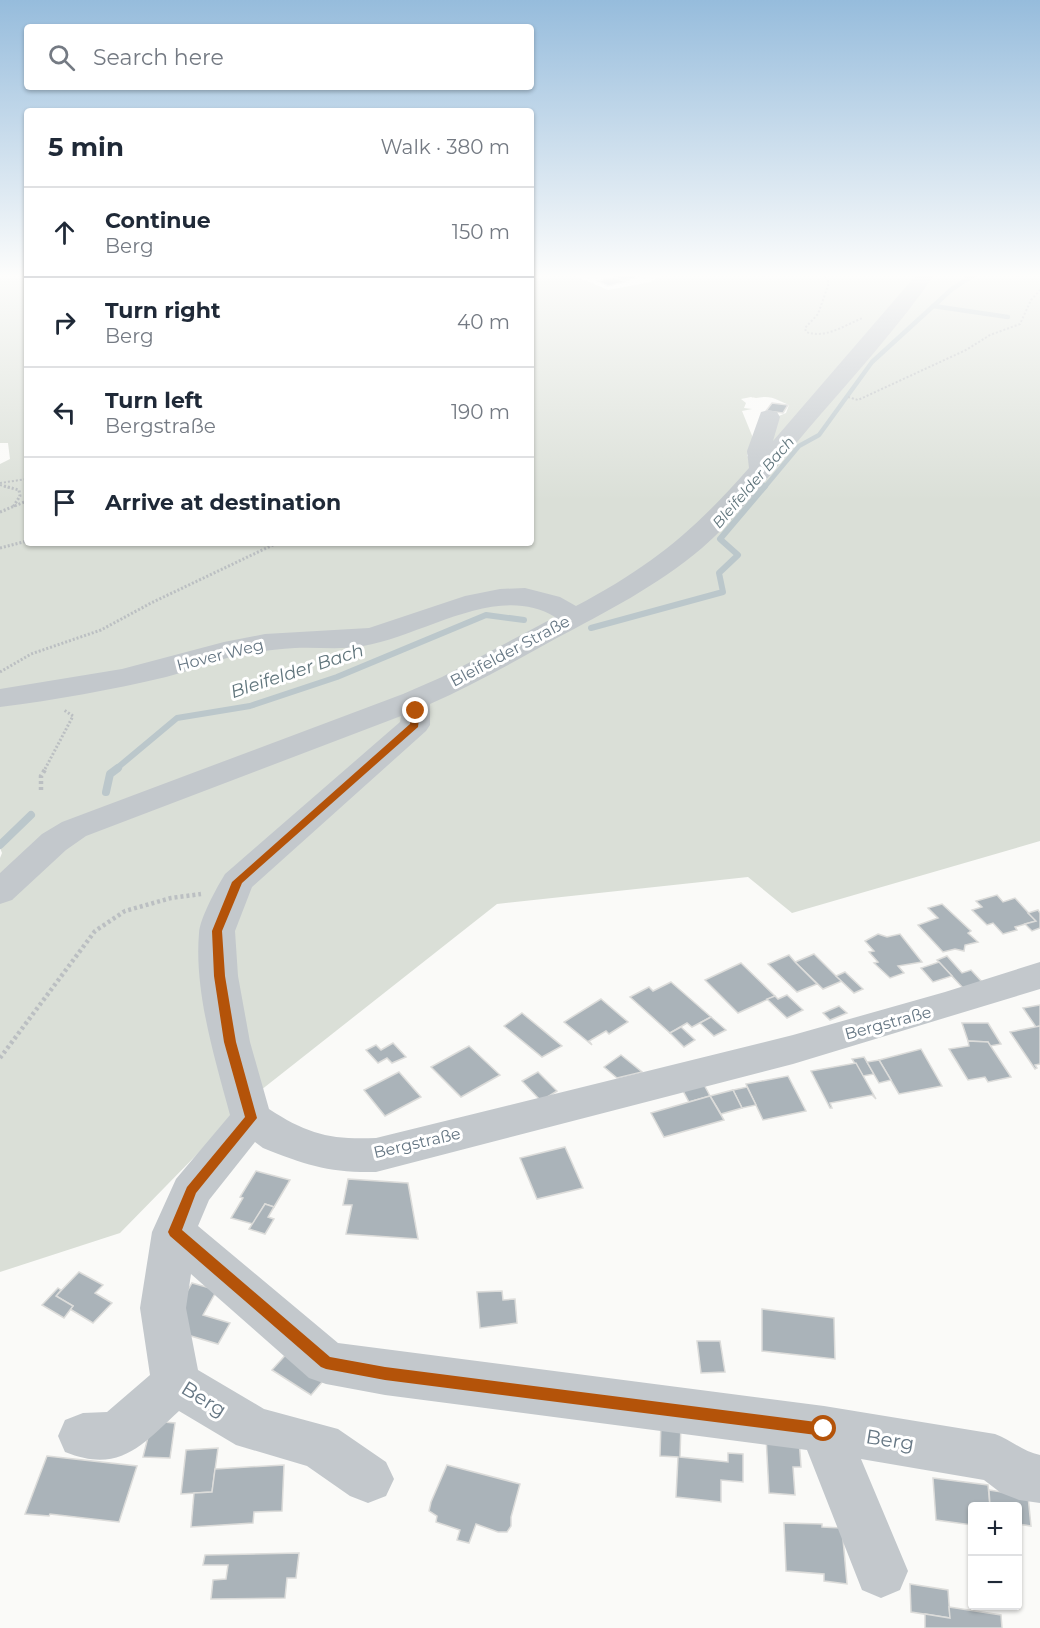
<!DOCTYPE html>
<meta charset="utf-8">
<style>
:root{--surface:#fff;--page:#f6f6f7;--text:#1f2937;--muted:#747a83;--line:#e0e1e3}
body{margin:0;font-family:Montserrat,sans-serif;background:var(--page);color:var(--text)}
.controls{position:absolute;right:18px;bottom:18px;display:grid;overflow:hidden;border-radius:6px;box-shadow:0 2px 4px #0004}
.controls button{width:54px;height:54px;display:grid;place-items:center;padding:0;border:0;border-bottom:2px solid var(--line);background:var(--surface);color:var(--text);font:30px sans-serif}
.stop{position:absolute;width:18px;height:18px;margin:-14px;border:4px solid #b45309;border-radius:50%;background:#fff}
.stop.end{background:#b45309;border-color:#fff;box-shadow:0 2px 6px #0008}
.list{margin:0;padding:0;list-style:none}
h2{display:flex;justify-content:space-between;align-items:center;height:78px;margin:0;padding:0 24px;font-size:26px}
h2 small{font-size:20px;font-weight:400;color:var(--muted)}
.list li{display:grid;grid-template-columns:39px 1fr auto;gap:18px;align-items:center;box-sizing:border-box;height:90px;padding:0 24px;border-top:2px solid var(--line)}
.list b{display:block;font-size:22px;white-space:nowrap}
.list p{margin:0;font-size:20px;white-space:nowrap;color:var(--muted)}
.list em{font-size:20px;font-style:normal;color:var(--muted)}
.icon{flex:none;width:33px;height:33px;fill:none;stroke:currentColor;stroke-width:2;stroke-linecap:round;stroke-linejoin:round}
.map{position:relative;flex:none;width:1040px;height:1628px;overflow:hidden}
.search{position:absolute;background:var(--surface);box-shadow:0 2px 4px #0004;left:24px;top:24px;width:510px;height:66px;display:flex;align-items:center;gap:15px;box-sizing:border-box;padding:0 21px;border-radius:6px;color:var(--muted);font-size:22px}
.panel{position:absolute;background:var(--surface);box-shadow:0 2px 4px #0004;left:24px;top:108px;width:510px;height:438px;border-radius:6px}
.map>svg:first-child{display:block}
.green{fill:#dadfd7;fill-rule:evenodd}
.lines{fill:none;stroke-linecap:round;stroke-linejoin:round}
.stream-far2{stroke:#bbc7cb;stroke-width:4.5}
.stream-far1{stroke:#bbc7cb;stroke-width:6}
.stream{stroke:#bbc7cb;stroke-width:8}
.building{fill:#aab3b9;stroke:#dcdcda;stroke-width:1.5}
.path-far2{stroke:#bbbfc2;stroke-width:2;stroke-dasharray:2 2;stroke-linecap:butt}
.path-far1{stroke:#bbbfc2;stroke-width:3;stroke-dasharray:2 2;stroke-linecap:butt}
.path{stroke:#bbbfc2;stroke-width:4.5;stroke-dasharray:3 3;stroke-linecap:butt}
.minor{fill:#c3c8cc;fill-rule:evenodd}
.route{fill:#b45309}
.labels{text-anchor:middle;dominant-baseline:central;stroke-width:6;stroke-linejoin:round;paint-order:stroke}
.far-water-label{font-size:15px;font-style:italic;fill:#60757c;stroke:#fff}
.street-label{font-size:16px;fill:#657683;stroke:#fff}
.water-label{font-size:18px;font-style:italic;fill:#60757c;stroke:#fff}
.near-street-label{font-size:20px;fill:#657683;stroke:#fff}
</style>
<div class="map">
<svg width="1040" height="1628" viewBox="0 0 1040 1628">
<rect width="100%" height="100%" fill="#fafaf8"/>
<path class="green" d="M0,274H27V543H531V274H571L608,290L651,282L662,274H1040V841L792,913L748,877L497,904L256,1094L120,1233L0,1272V858L2,853L0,848V464L10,459L8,443H0ZM751,397C757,399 759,397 765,397C775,397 781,402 789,405L786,413L774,418L758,460L747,456L753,438L742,411L752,409L744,408L746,403L741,399Z"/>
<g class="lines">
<g class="stream-far2">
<polyline points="933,306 1008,317"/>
<polyline points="764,488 799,446 819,435 872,362 952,289 975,274"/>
</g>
<g class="stream-far1">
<polyline points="591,628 723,592 719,573 738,555 720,539 765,486"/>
<polyline points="116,769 177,718 250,706 337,677 486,615 524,620"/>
</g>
<g class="stream">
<polyline points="106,792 110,774 118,768"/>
<polyline points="0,845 31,815"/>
</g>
</g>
<g class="building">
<polygon points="622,274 630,274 639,277 623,281 612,276"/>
<polygon points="615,277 625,282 608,286 598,281"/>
<polygon points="772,403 788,405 783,413 766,411"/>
<polygon points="997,895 1003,902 1015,898 1036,921 1015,927 1017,930 1003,934 993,923 987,925 972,910 982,907 976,901"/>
<polygon points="942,904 971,931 968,933 978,942 965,945 964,951 955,949 943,952 918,925 938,918 928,908"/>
<polygon points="1038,910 1040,913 1040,928 1032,931 1025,924 1036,921 1028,913"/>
<polygon points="878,934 887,937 900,934 922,962 898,966 904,973 890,978 874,963 878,962 869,952 874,951 865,941"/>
<polygon points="814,954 836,976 842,981 823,989 795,962"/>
<polygon points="789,955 795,962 817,984 797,992 768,964"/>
<polygon points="947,956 962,973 971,970 982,982 963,988 937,960"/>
<polygon points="939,962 952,976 933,982 921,968"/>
<polygon points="741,963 775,996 738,1013 705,980"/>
<polygon points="845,972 863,989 854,993 836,976"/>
<polygon points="671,982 711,1017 692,1027 687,1023 670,1033 630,997 649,987 653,991"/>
<polygon points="787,995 803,1010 787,1018 767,999 775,996 778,999"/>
<polygon points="601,999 628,1022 609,1034 606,1031 589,1041 592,1045 564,1022"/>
<polygon points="1040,1005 1040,1026 1036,1027 1023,1008"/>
<polygon points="839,1006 847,1013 830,1020 823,1013"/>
<polygon points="522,1013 562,1046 542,1057 504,1026"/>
<polygon points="711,1017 726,1030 714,1036 700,1023"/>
<polygon points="962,1023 988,1023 1001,1044 990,1046 988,1042 968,1041"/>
<polygon points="1040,1026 1040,1064 1035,1065 1037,1068 1035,1069 1010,1032"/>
<polygon points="681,1027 695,1040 684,1047 670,1033"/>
<polygon points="968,1041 988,1042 1011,1077 988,1082 985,1077 968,1080 949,1049 969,1046"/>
<polygon points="393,1043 406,1057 392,1063 387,1058 378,1063 366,1050 376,1045 381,1050"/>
<polygon points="469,1046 500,1075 461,1097 431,1067"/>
<polygon points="921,1049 942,1086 899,1094 879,1060"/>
<polygon points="621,1055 642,1072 617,1078 604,1067"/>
<polygon points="864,1057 867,1062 874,1074 863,1076 852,1059"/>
<polygon points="879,1060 891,1080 879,1083 867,1062"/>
<polygon points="856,1063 876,1099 872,1095 830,1103 832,1108 830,1108 811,1071"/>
<polygon points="399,1072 421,1097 385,1116 364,1090"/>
<polygon points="538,1072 557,1091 541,1101 522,1081"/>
<polygon points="788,1076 806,1111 763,1120 746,1084"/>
<polygon points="702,1081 710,1096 689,1102 681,1087"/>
<polygon points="747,1087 756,1105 742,1108 733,1090"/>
<polygon points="733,1090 742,1108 721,1114 710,1096"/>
<polygon points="710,1096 724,1120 664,1137 651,1113"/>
<polygon points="565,1147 583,1188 537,1199 520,1158"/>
<polygon points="256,1171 290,1180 274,1207 265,1204 253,1224 231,1218 243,1198 240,1197"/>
<polygon points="348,1179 408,1183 418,1239 346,1234 352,1205 343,1205"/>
<polygon points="265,1204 274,1207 268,1217 274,1219 265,1234 249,1229"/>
<polygon points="79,1272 103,1285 95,1293 112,1303 93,1323 70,1309 73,1306 56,1296"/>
<polygon points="192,1283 217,1290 203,1315 230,1323 218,1344 181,1333 172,1318"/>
<polygon points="58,1288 61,1290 56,1296 73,1306 64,1318 42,1305"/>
<polygon points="502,1291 503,1300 515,1299 517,1323 480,1328 477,1292"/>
<polygon points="762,1309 834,1318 835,1359 762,1351"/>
<polygon points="697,1341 720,1341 725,1372 701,1373"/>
<polygon points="290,1350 328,1375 311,1395 272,1370"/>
<polygon points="152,1421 175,1423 170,1458 143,1457"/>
<polygon points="661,1421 681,1423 680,1457 728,1462 728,1453 743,1454 743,1482 721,1480 721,1502 676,1497 678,1457 660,1456"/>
<polygon points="766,1436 799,1438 801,1467 793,1467 795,1495 769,1493"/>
<polygon points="218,1448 212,1492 181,1494 186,1450"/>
<polygon points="47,1456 137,1466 119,1522 50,1514 49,1516 25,1514"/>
<polygon points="284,1465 282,1511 254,1512 253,1523 191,1527 194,1493 212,1492 215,1469"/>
<polygon points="447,1465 520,1484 511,1517 511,1526 507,1532 498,1532 476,1524 469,1543 457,1540 460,1530 436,1522 437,1516 429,1511 431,1502"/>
<polygon points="933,1478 988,1485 990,1506 972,1506 972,1525 936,1520"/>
<polygon points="989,1490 1028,1496 1031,1526 1018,1524 1018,1506 990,1506"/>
<polygon points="784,1523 822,1524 822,1527 842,1528 847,1584 824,1581 824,1574 786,1571"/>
<polygon points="299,1553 296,1578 287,1578 285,1598 211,1599 213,1580 226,1579 228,1565 203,1565 205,1555"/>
<polygon points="910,1584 948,1590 950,1618 911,1612"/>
<polygon points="949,1607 1001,1615 1002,1628 925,1628 925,1614 950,1618"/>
</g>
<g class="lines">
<g class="path-far2">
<path d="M823,274L829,283L818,314L805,328L806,332C827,339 844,325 863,318"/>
<polyline points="848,397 858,400 966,350 990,335 1020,324 1031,300 1040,290"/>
<polyline points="0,483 27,479"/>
<polyline points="0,485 10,488"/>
</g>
<g class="path-far1">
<polyline points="4,486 19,490 20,496 13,507"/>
<polyline points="0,512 27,501"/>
<polyline points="0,548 27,541"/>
<polyline points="0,672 31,654 101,630 151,603 277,543"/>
<polyline points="45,769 73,716 64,710"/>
</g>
<g class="path">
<polyline points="41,790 41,776 46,768"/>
<polyline points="0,1058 95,931 125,911 171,898 201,894"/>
</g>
<path class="minor" d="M917,274H935C897,329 851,379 808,429C774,469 742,513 702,548C657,586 606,612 555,639C514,662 473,685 430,704V725L426,731L252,887L235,931L238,976L250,1042L269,1109C307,1134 331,1140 376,1138L793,1035L945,992L1040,962V989L793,1064L376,1172C329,1173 306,1165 263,1148L255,1142L209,1200L198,1226L338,1343L824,1406L995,1434C1011,1440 1024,1452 1040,1455V1503L1019,1500L1001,1493L984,1480L861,1459L908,1571L900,1590L881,1598L862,1590L807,1450L385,1395L326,1384L309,1378L191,1274L186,1308L198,1370L264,1409L338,1429L386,1462L394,1479L386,1496L368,1503L350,1496L307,1466L236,1445L179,1411C142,1445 120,1474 65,1452L58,1436L65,1420L83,1413L107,1412L150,1375L140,1308L152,1232L176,1179L230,1115C215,1059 194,992 199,933C200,918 217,887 225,874L400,722L401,716L86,836L66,850L12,900L0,904V873L42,834L62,822L403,694L442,677L555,617C497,582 424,636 363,646C341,650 318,647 295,648C275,649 256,652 236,656C212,661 190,671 166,677C111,690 56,700 0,707V689L122,669L224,642L265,634L369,628L465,596L500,589L525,588L560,597L576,606C650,567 694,531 749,468L747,451L761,412L769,410L777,412L780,417L773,441Z"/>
</g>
<linearGradient id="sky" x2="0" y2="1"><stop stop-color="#96bcdc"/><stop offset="0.55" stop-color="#fdfdfc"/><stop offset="1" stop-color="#fdfdfc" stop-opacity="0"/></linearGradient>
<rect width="1040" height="501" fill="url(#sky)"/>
<polygon class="route" points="413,709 420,711 418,727 242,883 222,931 225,976 236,1042 257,1118 196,1193 182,1230 330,1357 385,1367 824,1423 829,1425 831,1429 829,1434 824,1436 385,1380 326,1369 321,1367 170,1236 168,1232 187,1187 245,1117 224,1042 214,976 212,931 232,882 410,724"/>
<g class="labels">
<g class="far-water-label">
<text transform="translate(753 482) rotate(-49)">Bleifelder Bach</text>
</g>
<g class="street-label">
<text transform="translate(510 651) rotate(-28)">Bleifelder Straße</text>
<text transform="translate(220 655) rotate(-14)">Hover Weg</text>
<text transform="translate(888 1023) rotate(-15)">Bergstraße</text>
<text transform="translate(417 1143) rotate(-13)">Bergstraße</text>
</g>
<g class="water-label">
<text transform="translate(297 671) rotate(-18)">Bleifelder Bach</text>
</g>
<g class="near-street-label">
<text transform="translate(204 1399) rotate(32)">Berg</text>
<text transform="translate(890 1440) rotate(9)">Berg</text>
</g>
</g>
</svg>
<div class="controls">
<button>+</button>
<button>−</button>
</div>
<div class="stop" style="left:824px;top:1429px"></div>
<div class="stop end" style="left:416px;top:711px"></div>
<div class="search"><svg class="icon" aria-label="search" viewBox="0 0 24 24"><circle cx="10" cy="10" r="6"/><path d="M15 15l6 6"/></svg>Search here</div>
<section class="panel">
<h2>5 min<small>Walk · 380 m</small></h2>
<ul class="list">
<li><svg class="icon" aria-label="ahead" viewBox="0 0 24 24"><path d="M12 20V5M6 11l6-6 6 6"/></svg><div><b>Continue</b><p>Berg</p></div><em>150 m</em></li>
<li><svg class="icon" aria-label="right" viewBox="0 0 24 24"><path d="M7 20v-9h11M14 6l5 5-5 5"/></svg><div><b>Turn right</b><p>Berg</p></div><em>40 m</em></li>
<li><svg class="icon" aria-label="left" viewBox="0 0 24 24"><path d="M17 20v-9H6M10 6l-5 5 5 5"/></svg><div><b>Turn left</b><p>Bergstraße</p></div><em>190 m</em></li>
<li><svg class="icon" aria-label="arrive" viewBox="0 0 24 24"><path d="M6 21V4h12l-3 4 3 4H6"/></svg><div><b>Arrive at destination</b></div></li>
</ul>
</section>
</div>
